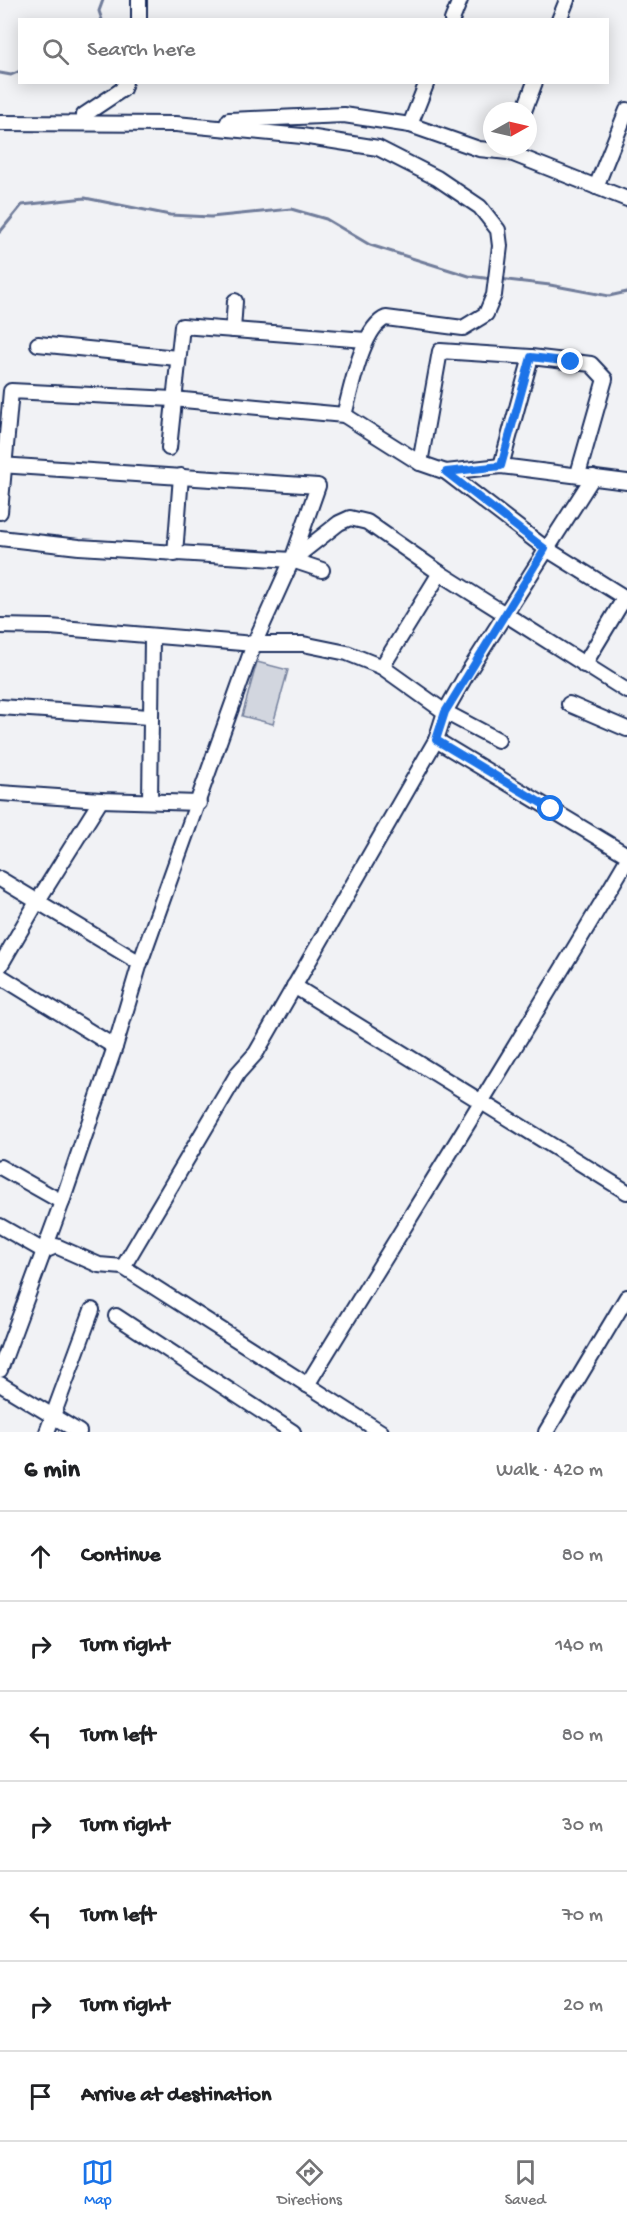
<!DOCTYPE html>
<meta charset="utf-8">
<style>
:root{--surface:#fff;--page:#f6f6f6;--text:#202124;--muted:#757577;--line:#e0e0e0;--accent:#1a73e8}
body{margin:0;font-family:"Gochi Hand",sans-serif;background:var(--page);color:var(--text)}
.compass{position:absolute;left:483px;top:102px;width:54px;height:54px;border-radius:50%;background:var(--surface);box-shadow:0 3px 15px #0003;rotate:82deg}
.stop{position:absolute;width:18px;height:18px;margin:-14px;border:4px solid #1a73e8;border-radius:50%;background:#fff}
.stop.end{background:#1a73e8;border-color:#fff;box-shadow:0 2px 6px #0008}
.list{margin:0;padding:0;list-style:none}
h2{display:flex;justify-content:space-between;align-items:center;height:78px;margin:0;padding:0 24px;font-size:26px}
h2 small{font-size:20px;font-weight:400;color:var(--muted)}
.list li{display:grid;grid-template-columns:39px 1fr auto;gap:18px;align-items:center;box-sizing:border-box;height:90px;padding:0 24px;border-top:2px solid var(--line)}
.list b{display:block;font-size:22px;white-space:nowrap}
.list em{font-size:20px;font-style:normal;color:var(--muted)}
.icon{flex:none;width:33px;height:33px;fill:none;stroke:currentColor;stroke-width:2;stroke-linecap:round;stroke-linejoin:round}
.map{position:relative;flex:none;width:627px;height:1432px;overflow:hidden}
.search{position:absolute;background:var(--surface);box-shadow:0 3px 15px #0003;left:18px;right:18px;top:18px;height:66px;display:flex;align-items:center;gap:15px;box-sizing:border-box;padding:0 21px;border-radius:0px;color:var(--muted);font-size:22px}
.sheet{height:708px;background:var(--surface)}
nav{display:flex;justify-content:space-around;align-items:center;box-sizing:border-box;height:84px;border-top:2px solid var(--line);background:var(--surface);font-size:16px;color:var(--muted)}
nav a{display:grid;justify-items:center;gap:3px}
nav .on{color:var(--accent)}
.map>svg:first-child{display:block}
.green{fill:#d2d6df;stroke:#76829e;stroke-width:1.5}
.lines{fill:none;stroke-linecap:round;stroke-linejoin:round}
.stream{stroke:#707c9a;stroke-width:3}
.minor-casing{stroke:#1b2f5e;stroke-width:18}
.minor{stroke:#fff;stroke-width:14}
.route{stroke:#1a73e8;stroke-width:8}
</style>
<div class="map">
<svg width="627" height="1432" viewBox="0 0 627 1432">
<rect width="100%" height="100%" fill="#f1f2f5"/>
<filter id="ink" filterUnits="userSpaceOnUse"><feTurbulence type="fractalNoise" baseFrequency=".0167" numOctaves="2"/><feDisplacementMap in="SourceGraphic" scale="12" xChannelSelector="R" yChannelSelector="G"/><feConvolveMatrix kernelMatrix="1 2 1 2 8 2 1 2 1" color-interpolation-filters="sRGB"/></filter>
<g filter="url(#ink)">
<polygon class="green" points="257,662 288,670 273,724 242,716"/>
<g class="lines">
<g class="stream">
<polyline points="102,20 99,11 103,0"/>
<polyline points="0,73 11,75 20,71"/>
<polyline points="0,232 22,205 85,198 170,215 211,217 291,209 326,219 370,245 469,276 492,279"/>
<polyline points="499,279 550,285 609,296 627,292"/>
</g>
<defs>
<g id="minor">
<polyline points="139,0 139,20"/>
<polyline points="452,20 460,0"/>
<polyline points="559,20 567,0"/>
<polyline points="524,111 535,82"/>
<polyline points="84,122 84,115 123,89 125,82"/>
<path d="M0,123L176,124L302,136L378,148L437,178L480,207L498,230L500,246L494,295L486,314L463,328L386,318C362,327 351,391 344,415"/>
<polyline points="410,125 427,82"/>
<polyline points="225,128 229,120 344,115 410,125 479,149 508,152 627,199"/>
<polyline points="596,187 627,110"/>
<polyline points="233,330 235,301"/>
<polyline points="38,344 177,358"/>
<polyline points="169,448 182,326 366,340"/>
<polyline points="420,463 440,351 531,357 591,364 605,379 578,474"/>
<polyline points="0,465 318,486 292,560 254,644 140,963 115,1047 62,1202 0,1370"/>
<polyline points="501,466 531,357"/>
<polyline points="446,472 545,548 627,599"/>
<polyline points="0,512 11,391 173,399 344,415 420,463 446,472 501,466 627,482"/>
<polyline points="0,538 79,547 292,560 322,570"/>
<polyline points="175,554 181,476"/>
<polyline points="292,560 339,523 350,518 367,522 440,573 627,691"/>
<polyline points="440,573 382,667 445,712 498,740"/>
<polyline points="0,626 50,627 254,644 303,644 347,653 382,667"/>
<polyline points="584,665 625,597"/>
<polyline points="569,704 627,729"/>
<polyline points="0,707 149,717"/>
<polyline points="436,740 627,855"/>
<polyline points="0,793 101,800 199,803"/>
<polyline points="150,801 152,637"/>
<polyline points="0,879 140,963"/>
<polyline points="0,966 37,902 101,800"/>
<polyline points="0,976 115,1047"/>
<polyline points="294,986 627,1192"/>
<polyline points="0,1167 62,1202"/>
<polyline points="0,1226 44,1251 56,1246 99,1265 123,1267 381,1432"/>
<polyline points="123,1267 238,1073 256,1053 436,740 445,712 465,677 593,477"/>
<polyline points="116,1316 293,1432"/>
<polyline points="0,1384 79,1432"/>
<path d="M307,1385C414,1210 523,1037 627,860"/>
<polyline points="47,1432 92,1310"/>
<polyline points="546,1432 627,1297"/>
</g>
</defs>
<use href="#minor" class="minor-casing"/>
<use href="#minor" class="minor"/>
</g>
</g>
<g class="lines" filter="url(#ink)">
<polyline class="route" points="551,809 436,740 445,712 545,549 446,472 501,466 531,357 571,362"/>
</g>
</svg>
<svg class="compass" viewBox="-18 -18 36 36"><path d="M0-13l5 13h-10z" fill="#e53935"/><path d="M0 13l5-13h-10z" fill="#757577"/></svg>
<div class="stop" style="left:551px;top:809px"></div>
<div class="stop end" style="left:571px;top:362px"></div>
<div class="search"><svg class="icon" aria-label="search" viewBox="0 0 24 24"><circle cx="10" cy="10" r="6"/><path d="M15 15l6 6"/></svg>Search here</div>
</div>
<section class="sheet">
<h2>6 min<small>Walk · 420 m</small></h2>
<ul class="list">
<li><svg class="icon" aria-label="ahead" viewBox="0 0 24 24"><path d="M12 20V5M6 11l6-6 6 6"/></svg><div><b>Continue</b></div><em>80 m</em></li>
<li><svg class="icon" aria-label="right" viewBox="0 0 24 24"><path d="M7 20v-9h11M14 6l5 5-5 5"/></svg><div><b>Turn right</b></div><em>140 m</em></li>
<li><svg class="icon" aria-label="left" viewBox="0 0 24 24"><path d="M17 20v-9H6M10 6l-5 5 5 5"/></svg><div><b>Turn left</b></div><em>80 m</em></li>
<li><svg class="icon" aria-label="right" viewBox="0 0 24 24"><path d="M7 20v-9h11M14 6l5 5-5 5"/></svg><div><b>Turn right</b></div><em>30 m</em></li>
<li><svg class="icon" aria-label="left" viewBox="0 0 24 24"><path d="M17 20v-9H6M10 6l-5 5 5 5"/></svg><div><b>Turn left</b></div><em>70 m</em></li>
<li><svg class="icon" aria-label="right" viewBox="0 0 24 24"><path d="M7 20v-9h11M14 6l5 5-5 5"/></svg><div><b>Turn right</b></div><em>20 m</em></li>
<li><svg class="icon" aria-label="arrive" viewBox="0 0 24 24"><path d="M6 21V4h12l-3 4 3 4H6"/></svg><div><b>Arrive at destination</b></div></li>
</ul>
</section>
<nav>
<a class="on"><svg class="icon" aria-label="map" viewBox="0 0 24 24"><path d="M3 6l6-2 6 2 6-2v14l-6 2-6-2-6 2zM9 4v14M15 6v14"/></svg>Map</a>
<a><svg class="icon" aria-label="directions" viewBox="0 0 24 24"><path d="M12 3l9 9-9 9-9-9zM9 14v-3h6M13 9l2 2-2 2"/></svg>Directions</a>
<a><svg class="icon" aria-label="saved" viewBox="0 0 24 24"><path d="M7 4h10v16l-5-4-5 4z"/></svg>Saved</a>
</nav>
